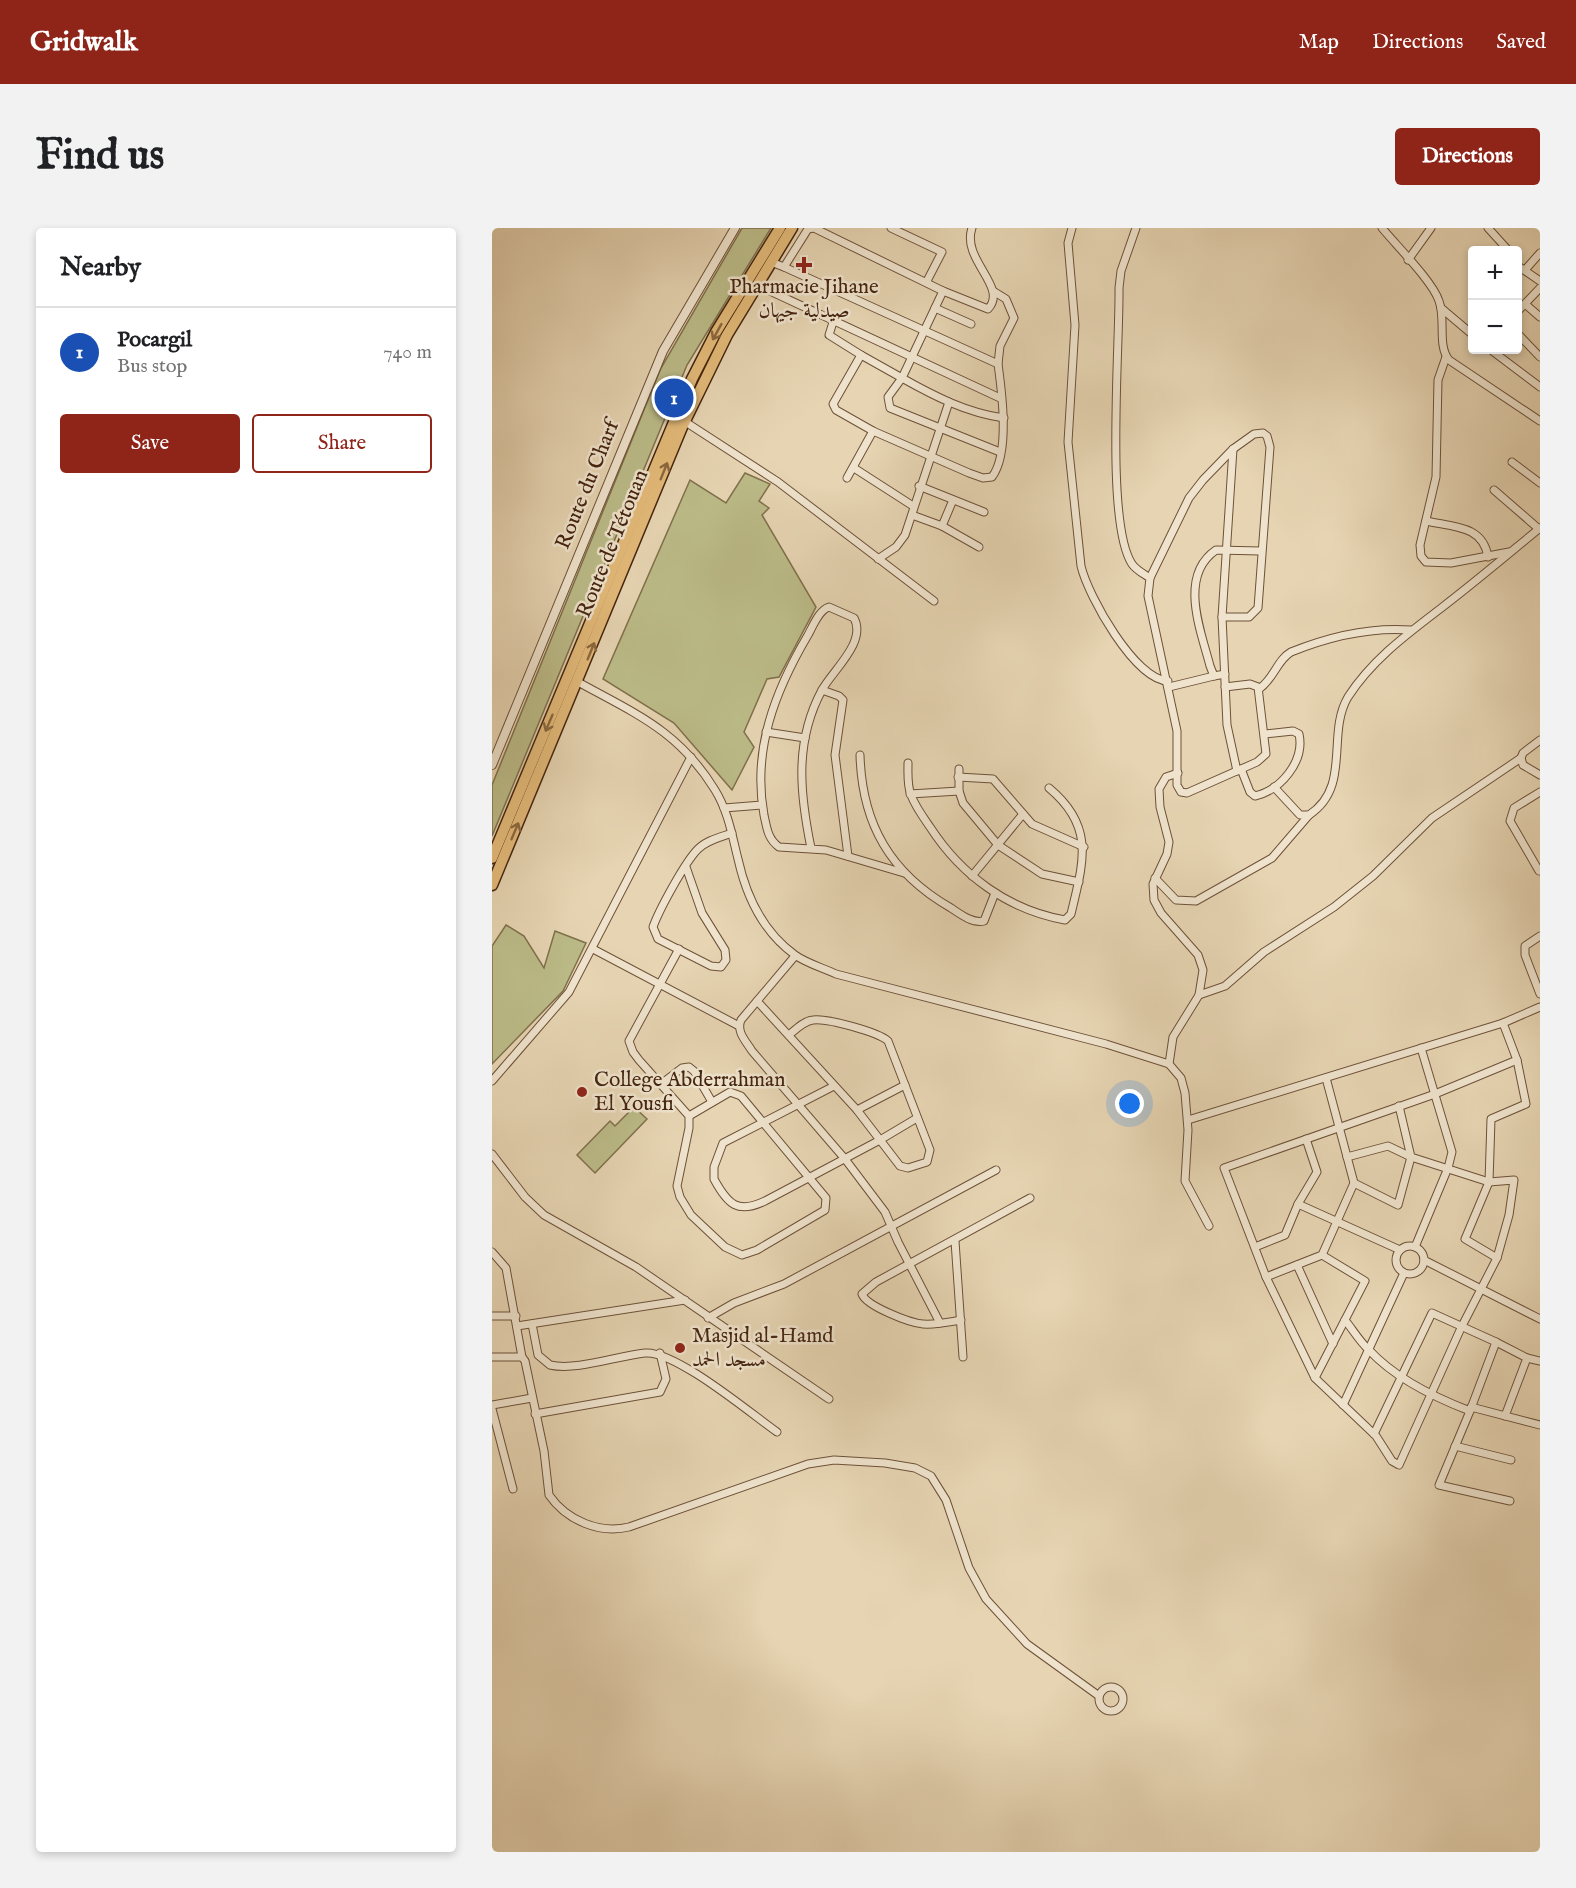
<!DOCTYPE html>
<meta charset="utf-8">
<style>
:root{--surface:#fff;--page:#f2f2f2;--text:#202124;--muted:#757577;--line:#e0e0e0;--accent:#8f2418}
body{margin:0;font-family:"IM FELL English",Amiri,serif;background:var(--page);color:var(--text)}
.controls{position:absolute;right:18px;top:18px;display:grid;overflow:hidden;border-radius:6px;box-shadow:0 3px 9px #0003}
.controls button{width:54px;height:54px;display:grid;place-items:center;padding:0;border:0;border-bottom:2px solid var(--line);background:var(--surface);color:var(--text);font:30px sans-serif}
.you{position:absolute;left:638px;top:876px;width:21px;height:21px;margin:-15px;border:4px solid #fff;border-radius:50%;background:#1a73e8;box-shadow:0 0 0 9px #1a73e833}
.badge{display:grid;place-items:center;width:39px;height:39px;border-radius:50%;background:var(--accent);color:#fff;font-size:20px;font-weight:700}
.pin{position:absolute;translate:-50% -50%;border:3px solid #fff;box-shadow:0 2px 6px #0006}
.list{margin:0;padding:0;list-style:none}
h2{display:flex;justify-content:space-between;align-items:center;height:78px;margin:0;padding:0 24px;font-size:26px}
h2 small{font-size:20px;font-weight:400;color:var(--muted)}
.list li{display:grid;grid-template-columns:39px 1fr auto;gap:18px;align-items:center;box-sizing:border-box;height:90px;padding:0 24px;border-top:2px solid var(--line)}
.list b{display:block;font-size:22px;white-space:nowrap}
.list p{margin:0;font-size:20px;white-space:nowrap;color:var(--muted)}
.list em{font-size:20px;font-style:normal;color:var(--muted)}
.actions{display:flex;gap:12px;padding:18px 24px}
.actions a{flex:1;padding:14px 0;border:2px solid var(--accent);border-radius:6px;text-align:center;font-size:21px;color:var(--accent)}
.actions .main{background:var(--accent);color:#fff}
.map{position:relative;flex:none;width:1048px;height:1624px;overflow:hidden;border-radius:6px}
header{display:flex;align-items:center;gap:36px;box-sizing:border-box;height:84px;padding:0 30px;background:var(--accent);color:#fff}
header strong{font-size:28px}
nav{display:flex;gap:33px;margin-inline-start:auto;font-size:21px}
.intro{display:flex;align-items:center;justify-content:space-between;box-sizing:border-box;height:144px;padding:0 36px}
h1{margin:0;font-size:42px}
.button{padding:15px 27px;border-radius:6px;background:var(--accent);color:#fff;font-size:21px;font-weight:700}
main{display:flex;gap:36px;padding:0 36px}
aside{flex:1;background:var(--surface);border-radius:6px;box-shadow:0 3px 9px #0003}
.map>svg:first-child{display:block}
.green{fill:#bb8;stroke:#80704c;stroke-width:1.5}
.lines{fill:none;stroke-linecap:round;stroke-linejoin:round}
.minor-casing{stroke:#6d5138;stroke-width:9}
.tertiary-casing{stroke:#6d5138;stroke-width:10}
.trunk-casing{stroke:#452510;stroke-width:13}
.minor{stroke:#efe3cd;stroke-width:7}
.tertiary{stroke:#efe3cd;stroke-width:8}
.trunk{stroke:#e3ba79;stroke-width:10}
.oneway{stroke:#8c683f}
.poi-dot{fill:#8f2418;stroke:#efe3cd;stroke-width:2}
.labels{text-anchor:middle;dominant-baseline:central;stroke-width:5;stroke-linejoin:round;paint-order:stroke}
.poi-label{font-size:21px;fill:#452510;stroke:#efe3cd;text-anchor:start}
.street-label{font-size:21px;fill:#452510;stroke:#efe3cd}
</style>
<header>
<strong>Gridwalk</strong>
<nav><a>Map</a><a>Directions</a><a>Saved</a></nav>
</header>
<div class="intro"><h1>Find us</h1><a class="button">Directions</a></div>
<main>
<aside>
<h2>Nearby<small></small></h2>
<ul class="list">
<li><span class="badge" style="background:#1a4fb4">1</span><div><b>Pocargil</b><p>Bus stop</p></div><em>740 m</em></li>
</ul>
<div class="actions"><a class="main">Save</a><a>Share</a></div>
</aside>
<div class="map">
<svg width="1048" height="1624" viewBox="0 0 1048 1624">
<rect width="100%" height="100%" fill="#e6d4b2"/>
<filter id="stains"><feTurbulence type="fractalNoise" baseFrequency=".00333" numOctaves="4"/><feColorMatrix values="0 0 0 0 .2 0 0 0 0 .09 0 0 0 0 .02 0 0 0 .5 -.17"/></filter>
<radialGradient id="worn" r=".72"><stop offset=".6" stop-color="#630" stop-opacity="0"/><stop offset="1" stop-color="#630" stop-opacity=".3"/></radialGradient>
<g class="green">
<polygon points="250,0 279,0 195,137 0,608 0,557 169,140"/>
<polygon points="253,245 278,256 267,273 277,280 270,287 324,379 287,449 275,451 252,504 262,519 240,562 182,495 111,451 198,252 234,275"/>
<polygon points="14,697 32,708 52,740 63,703 94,715 71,763 0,836 0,718"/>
<polygon points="142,879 155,891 103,945 85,927 118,893 123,898"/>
</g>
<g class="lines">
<defs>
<g id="minor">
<path d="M322,0L451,63L496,81C517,59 469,32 480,0"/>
<polyline points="399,0 450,24 435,53"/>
<path d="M580,0L576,15L583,97L576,214L589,338C596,368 643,452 676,453"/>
<path d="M644,0L629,43L627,60C628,116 613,295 640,336C644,342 652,346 658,350"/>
<path d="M890,0C904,17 941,54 947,73C954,92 945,117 957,132L1048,193"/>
<polyline points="996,0 1016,22"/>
<polyline points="916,32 939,0"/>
<polyline points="279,34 292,39 316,1 321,0"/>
<polyline points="1026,38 1048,53"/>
<path d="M292,39L506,136C510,165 518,225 500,249L491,250L477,245L381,203L355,250"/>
<polyline points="1033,42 1048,25"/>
<polyline points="265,57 508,170"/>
<path d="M451,63L410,150C442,168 475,185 512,190"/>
<polyline points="501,63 514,71 522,90 508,118 506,136"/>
<polyline points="1033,76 1048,89"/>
<polyline points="443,80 479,96"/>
<polyline points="949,80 981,107"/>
<polyline points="1026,83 1048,60"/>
<polyline points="342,91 337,107 369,127"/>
<polyline points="1026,106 1048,129"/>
<polyline points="999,122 1048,159"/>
<polyline points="954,129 946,152 944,249 928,317 929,328 934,334 959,335 1017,324"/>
<polyline points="192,193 286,254 442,373"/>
<polyline points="381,203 344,182 341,176 369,127 410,150 396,169 398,180 508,224"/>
<polyline points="741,221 730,389 735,497 745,543"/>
<polyline points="1020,234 1048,255"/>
<polyline points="362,240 421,278"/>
<polyline points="427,258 492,284"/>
<polyline points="1002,262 1047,301"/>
<polyline points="420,287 450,298 487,319"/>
<path d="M934,293C961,299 991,297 996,329"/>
<polyline points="450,298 461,272"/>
<polyline points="386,331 404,319 413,307 457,174"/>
<polyline points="730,389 757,389 766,380 778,219 775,208 771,205 762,206 741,221 711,252 697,270 658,350 656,368 685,503 685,557 689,564 695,565 765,534 774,526 766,459 758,456 733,459"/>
<path d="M733,446L722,448L718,438C709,403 686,348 724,322L769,323"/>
<path d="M86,454C144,486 187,503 223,562C236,583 240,607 246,631C254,667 271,704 303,727C314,735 331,740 344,746L614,816L677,836L689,850L693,865L696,902L693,953L717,998"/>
<polyline points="677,459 722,448"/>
<path d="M767,461C782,451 785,432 799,424C836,409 879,399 919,402"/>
<polyline points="330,462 347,468 351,472 343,527 356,628"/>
<polyline points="274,504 313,510"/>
<polyline points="1048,512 1031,525 1029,530 1031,537 1048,547"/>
<path d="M368,527C370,596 398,645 459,680C468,686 481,696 492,693L503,665"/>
<path d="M416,535C416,546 415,557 419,567C423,578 431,589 438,599C469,647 516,682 573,692L579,686C591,635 604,599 557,560"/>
<polyline points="467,541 467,563 471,575 506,617 550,646 587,654"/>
<path d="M749,541L758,564L763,568C789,562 813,533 807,506L801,503L773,506"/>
<polyline points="466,549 501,551 540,596 592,619"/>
<path d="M782,559L808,587H817C860,559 834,506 856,469C880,432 914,407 948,381C982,355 1015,327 1048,300"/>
<polyline points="418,566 467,563"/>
<polyline points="232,580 270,577"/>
<path d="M319,620C308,566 302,514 330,462C341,442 375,414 362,390L337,379C327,382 321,398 316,407C283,463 260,522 272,587C275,601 276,611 287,619L334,622L412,645"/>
<path d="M194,639L210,685L233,722L234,732L229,739L219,738L166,711L161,699C167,682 193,634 206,621C215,612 229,609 240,605"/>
<polyline points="1047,643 1018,593 1022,580 1048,564"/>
<polyline points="480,648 531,586"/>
<polyline points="663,650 684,672 704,673 780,630 817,587"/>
<polyline points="1048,708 1033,718 1033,727 1048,766"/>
<polyline points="101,721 247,798"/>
<polyline points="187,721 137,813 141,824 147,832 197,888 197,900 185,958 188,969 199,987 233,1019 250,1027 265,1022 333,982 334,970 249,868 238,864 197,888"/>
<path d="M303,728L249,792C244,804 254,813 260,823L353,931L393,984L406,1014L448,1095"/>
<polyline points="707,767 733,758 772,724 842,679 881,648 940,590 1029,530"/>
<path d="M265,773L365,882L408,938L416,940L435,934L438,922L396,813C386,804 335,790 321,792C312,793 304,801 297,807"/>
<polyline points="677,836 681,809 707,767 711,742 706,727 669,685 662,672 661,656 675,626 677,614 668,579 667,561 674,549 686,545"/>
<polyline points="0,853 77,764 199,529"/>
<polyline points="169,856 190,840 197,839 202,843 220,874"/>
<path d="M342,858L231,915L222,939V951C236,977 246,986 273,973L388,912L425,890"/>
<polyline points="365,882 413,857"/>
<polyline points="696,892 1011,795 1048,779"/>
<polyline points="0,926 33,969 52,987 144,1039 337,1171"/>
<polyline points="855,929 896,918 919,929 997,954 1022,952 1017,987 1005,1030 969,1100 907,1237 900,1233 884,1208 823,1150 774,1049 732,940 943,866 1025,832 1011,795"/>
<polyline points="862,955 906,977 919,929 907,878"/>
<polyline points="806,976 908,1022"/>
<polyline points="463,1013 471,1129"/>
<circle cx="918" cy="1032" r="14"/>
<polyline points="763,1019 793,1007 806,976 825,944 814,911"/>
<polyline points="923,1019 956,940 960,924 929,820"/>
<polyline points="0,1024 14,1040 30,1129"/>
<polyline points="1005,1030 973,1011 997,954 999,891 1034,876 1025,832"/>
<polyline points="932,1032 1048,1091"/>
<polyline points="805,1037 841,1116"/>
<polyline points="774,1049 830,1027 862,955 834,850"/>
<polyline points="0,1088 24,1088"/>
<polyline points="216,1090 242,1075 292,1056 504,942"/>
<path d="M469,1092C457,1094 444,1097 431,1096C418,1095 374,1078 370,1066L384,1054L538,970"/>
<path d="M853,1092C861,1102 868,1114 877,1122C902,1149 944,1170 978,1183L1004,1114L940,1085L882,1206"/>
<path d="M40,1096L46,1127L58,1137C84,1143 125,1128 153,1125C183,1122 258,1185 285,1204"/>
<polyline points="25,1098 193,1072"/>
<polyline points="1004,1114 1035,1130 1013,1188"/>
<path d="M0,1129H30L33,1133L52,1223L57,1267C75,1293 108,1306 137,1299L316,1236L342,1232L393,1235L423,1240L439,1248L454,1272L477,1340L494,1371L535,1416L607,1468"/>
<polyline points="1035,1130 1048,1133"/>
<polyline points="823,1150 873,1053 830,1027"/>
<polyline points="0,1177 40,1170"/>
<polyline points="851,1177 912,1045"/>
<polyline points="979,1179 1048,1197"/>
<polyline points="0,1181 21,1261"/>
<polyline points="978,1183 947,1257 1018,1273"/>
<polyline points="43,1186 168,1164 174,1151 168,1125"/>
<polyline points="963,1218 1019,1232"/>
<circle cx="619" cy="1471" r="12"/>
</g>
<polyline id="tertiary" points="0,537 171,123 243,0"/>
<g id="trunk">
<polyline points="0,630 200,151 224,104 288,0"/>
<polyline points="0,657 190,199 235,107 300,0"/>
</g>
</defs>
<use href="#minor" class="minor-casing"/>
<use href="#tertiary" class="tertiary-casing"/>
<use href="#trunk" class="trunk-casing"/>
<use href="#minor" class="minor"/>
<use href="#tertiary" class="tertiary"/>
<use href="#trunk" class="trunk"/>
</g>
<defs><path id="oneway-shaft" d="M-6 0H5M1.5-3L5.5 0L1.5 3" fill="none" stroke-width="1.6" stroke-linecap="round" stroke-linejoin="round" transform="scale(1.5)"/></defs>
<g class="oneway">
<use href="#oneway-shaft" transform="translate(225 104) rotate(119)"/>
<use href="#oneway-shaft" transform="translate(172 243) rotate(-68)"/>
<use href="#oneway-shaft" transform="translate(99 423) rotate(-68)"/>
<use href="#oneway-shaft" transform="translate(57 495) rotate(113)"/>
<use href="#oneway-shaft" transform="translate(23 603) rotate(-67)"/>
</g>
<g class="poi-dot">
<path d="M309 28h6v6h6v6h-6v6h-6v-6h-6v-6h6z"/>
<circle cx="90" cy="864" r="6"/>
<circle cx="188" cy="1120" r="6"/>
</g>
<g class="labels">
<g class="poi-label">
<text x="312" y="59" text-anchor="middle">Pharmacie Jihane<tspan x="312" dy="24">صيدلية جيهان</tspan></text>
<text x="102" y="852">College Abderrahman<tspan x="102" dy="24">El Yousfi</tspan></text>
<text x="200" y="1108">Masjid al-Hamd<tspan x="200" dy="24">مسجد الحمد</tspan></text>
</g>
<g class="street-label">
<text transform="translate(96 257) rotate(-68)">Route du Charf</text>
<text transform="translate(121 316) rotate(-68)">Route de Tétouan</text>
</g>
</g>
<rect width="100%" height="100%" filter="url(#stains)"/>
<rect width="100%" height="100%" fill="url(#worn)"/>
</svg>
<div class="controls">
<button>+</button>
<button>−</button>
</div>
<div class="you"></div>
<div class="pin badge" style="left:182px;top:170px;background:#1a4fb4">1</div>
</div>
</main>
